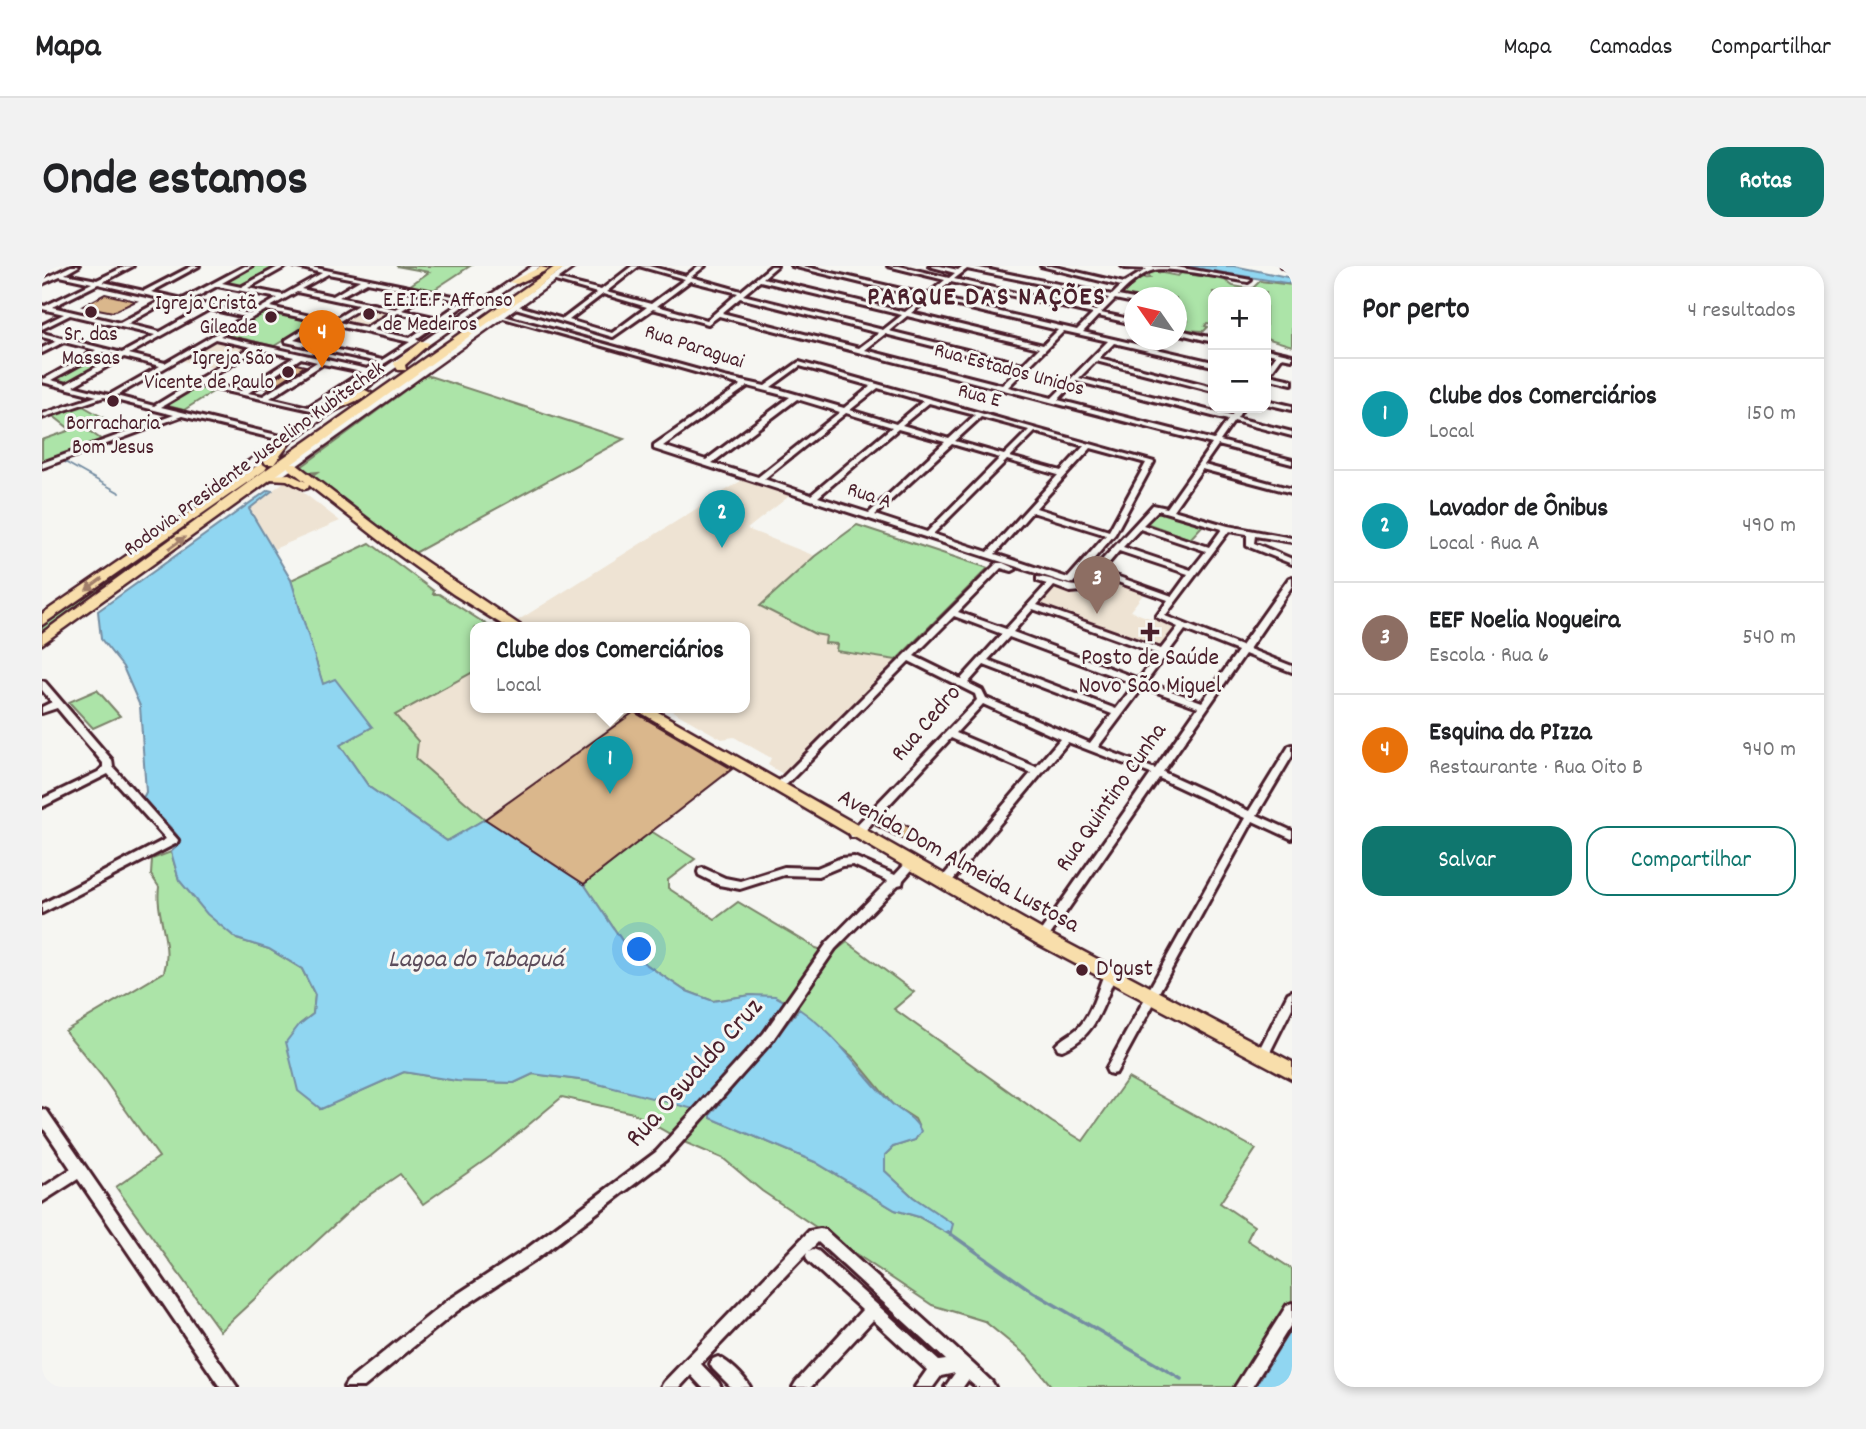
<!DOCTYPE html>
<html lang="pt">
<meta charset="utf-8">
<style>
:root{--surface:#fff;--page:#f2f2f2;--text:#202124;--muted:#757577;--line:#e0e0e0;--accent:#0f766e}
body{margin:0;font-family:Dekko,sans-serif;background:var(--page);color:var(--text)}
.controls{position:absolute;right:21px;top:21px;display:grid;overflow:hidden;border-radius:14px;box-shadow:0 4px 10px #0003}
.controls button{width:63px;height:63px;display:grid;place-items:center;padding:0;border:0;border-bottom:2px solid var(--line);background:var(--surface);color:var(--text);font:35px sans-serif}
.compass{position:absolute;left:1082px;top:21px;width:63px;height:63px;border-radius:50%;background:var(--surface);box-shadow:0 4px 10px #0003;rotate:304deg}
.you{position:absolute;left:598px;top:684px;width:24px;height:24px;margin:-18px;border:5px solid #fff;border-radius:50%;background:#1a73e8;box-shadow:0 0 0 10px #1a73e833}
.badge{display:grid;place-items:center;width:46px;height:46px;border-radius:50%;background:var(--accent);color:#fff;font-size:23px;font-weight:700}
.pin{position:absolute;translate:-50% -58px;filter:drop-shadow(0 2px 4px #0008)}
.pin::after{content:'';position:absolute;top:37px;width:24px;height:21px;background:inherit;clip-path:polygon(0 0,100% 0,50% 100%)}
.popup{position:absolute;left:428px;top:356px;width:280px;height:91px;box-sizing:border-box;display:grid;place-content:center;border-radius:14px;background:var(--surface);filter:drop-shadow(0 2px 5px #0005);font-size:23px;white-space:nowrap;color:var(--muted)}
.popup b{font-size:26px;color:var(--text)}
.popup::after{content:'';position:absolute;left:50%;top:100%;margin-left:-14px;border:14px solid transparent;border-top-color:var(--surface)}
.list{margin:0;padding:0;list-style:none}
h2{display:flex;justify-content:space-between;align-items:center;height:91px;margin:0;padding:0 28px;font-size:30px}
h2 small{font-size:23px;font-weight:400;color:var(--muted)}
.list li{display:grid;grid-template-columns:46px 1fr auto;gap:21px;align-items:center;box-sizing:border-box;height:112px;padding:0 28px;border-top:2px solid var(--line)}
.list b{display:block;font-size:26px;white-space:nowrap}
.list p{margin:0;font-size:23px;white-space:nowrap;color:var(--muted)}
.list em{font-size:23px;font-style:normal;color:var(--muted)}
.actions{display:flex;gap:14px;padding:21px 28px}
.actions a{flex:1;padding:16px 0;border:2px solid var(--accent);border-radius:21px;text-align:center;font-size:24px;color:var(--accent)}
.actions .main{background:var(--accent);color:#fff}
.map{position:relative;flex:none;width:1250px;height:1121px;overflow:hidden;border-radius:21px}
header{display:flex;align-items:center;gap:42px;box-sizing:border-box;height:98px;padding:0 35px;background:var(--surface);border-bottom:2px solid var(--line)}
header strong{font-size:33px}
nav{display:flex;gap:38px;margin-inline-start:auto;font-size:24px}
.intro{display:flex;align-items:center;justify-content:space-between;box-sizing:border-box;height:168px;padding:0 42px}
h1{margin:0;font-size:49px}
.button{padding:18px 32px;border-radius:21px;background:var(--accent);color:#fff;font-size:24px;font-weight:700}
main{display:flex;gap:42px;padding:0 42px}
aside{flex:1;background:var(--surface);border-radius:21px;box-shadow:0 4px 10px #0003}
.map>svg:first-child{display:block}
.built{fill:#eee3d3}
.green{fill:#ace4a8;stroke:#7b826a;stroke-width:2;fill-rule:evenodd}
.water{fill:#90d6f1;stroke:#748da2;stroke-width:2}
.lines{fill:none;stroke-linecap:round;stroke-linejoin:round}
.stream-far1{stroke:#748da2;stroke-width:2}
.stream{stroke:#748da2;stroke-width:3.5}
.building{fill:#dab78c;stroke:#4a1f2b;stroke-width:2}
.minor-casing{stroke:#4a1f2b;stroke-width:6}
.secondary-casing{stroke:#4a1f2b;stroke-width:5}
.primary-casing{stroke:#4a1f2b;stroke-width:5}
.trunk-casing{stroke:#4a1f2b;stroke-width:5}
.minor{fill:#f6f6f2;fill-rule:evenodd}
.secondary{fill:#f6f6f2;fill-rule:evenodd}
.primary{fill:#f8deab;fill-rule:evenodd}
.trunk{fill:#f8deab;fill-rule:evenodd}
.oneway{fill:#a17e6b}
.poi-dot{fill:#4a1f2b;stroke:#f6f6f2;stroke-width:2.5}
.labels{text-anchor:middle;dominant-baseline:central;stroke-width:6;stroke-linejoin:round;paint-order:stroke}
.far-poi-label{font-size:21px;fill:#4a1f2b;stroke:#f6f6f2;text-anchor:end}
.far-street-label{font-size:21px;fill:#4a1f2b;stroke:#f6f6f2}
.poi-label{font-size:24px;fill:#4a1f2b;stroke:#f6f6f2}
.street-label{font-size:24px;fill:#4a1f2b;stroke:#f6f6f2}
.far-district-label{font-size:26px;font-weight:bold;letter-spacing:2px;fill:#4a1f2b;stroke:#f6f6f2}
.water-label{font-size:26px;font-style:italic;fill:#5c4d5c;stroke:#f6f6f2}
.near-street-label{font-size:28px;fill:#4a1f2b;stroke:#f6f6f2}
</style>
<header>
<strong>Mapa</strong>
<nav><a>Mapa</a><a>Camadas</a><a>Compartilhar</a></nav>
</header>
<div class="intro"><h1>Onde estamos</h1><a class="button">Rotas</a></div>
<main>
<div class="map">
<svg width="1250" height="1121" viewBox="0 0 1250 1121">
<rect width="100%" height="100%" fill="#f6f6f2"/>
<filter id="ink" filterUnits="userSpaceOnUse"><feTurbulence type="fractalNoise" baseFrequency=".0143" numOctaves="2"/><feDisplacementMap in="SourceGraphic" scale="14" xChannelSelector="R" yChannelSelector="G"/><feConvolveMatrix kernelMatrix="1 2 1 2 8 2 1 2 1" color-interpolation-filters="sRGB"/></filter>
<g filter="url(#ink)">
<g class="built">
<polygon points="320,41 348,46 324,62 295,56"/>
<polygon points="172,74 206,82 172,102 137,94"/>
<polygon points="702,213 750,228 705,263 773,290 815,259 946,302 741,508 726,499 729,492 692,471 680,473 625,442 703,442 703,362 487,362 475,355"/>
<polygon points="245,214 298,255 232,283 206,242"/>
<polygon points="1056,310 1103,326 1088,345 1133,361 1116,383 996,340 1013,321 1038,330"/>
<polygon points="433,405 433,442 584,442 592,446 443,553 374,493 353,449"/>
</g>
<g class="green">
<polygon points="210,0 239,0 199,22 180,17"/>
<polygon points="354,0 428,0 390,25 367,20 387,6"/>
<polygon points="1110,5 1136,10 1139,7 1164,11 1169,8 1177,10 1191,20 1210,23 1218,15 1250,19 1250,80 1224,72 1224,26 1171,26 1171,58 1165,57 1163,60 1166,61 1162,65 1140,64 1146,55 1141,52 1143,48 1135,47 1134,32 1092,34 1076,30 1094,13 1108,12 1105,9"/>
<polygon points="219,46 269,55 269,58 232,80 181,68"/>
<polygon points="60,86 76,89 26,118 10,114"/>
<polygon points="384,109 582,173 371,288 268,211 275,206 263,207 259,201"/>
<polygon points="354,112 349,116 0,366 0,361"/>
<polygon points="152,121 172,125 142,144 122,139"/>
<polygon points="39,139 62,152 40,160 60,174 0,196 0,174 29,164 10,149"/>
<polygon points="1119,243 1163,257 1148,273 1104,257"/>
<polygon points="815,259 946,302 854,394 794,385 795,378 783,377 784,370 773,368 718,340 773,290"/>
<polygon points="328,277 392,325 391,328 397,328 450,362 433,362 433,405 353,449 376,475 374,493 443,553 405,575 327,521 298,479 330,461 281,419 249,314"/>
<polygon points="55,424 78,450 51,462 27,436"/>
<path d="M609,565L653,593L626,614V622L673,653L696,636L774,682L791,687L805,676L872,726L852,743L1010,856L1041,875L1086,812L1214,883L1178,937L1212,960L1205,974L1250,1003V1061L1213,1121H1010L985,1090L942,1055L890,1039L720,925L682,893L642,876L591,847L520,831L449,890L381,938L358,908L317,936L178,1065L74,921L117,891L59,809L23,765L122,706C131,678 113,649 117,621L109,609L110,593L129,586L137,614L195,673L227,683L260,703L273,729L271,748L257,759L278,843L362,806L415,815L472,817L491,808L545,815L648,840L672,823L748,738L709,729L671,735L642,724L589,688L542,618ZM757,744L812,792L850,838L873,853L878,864L873,874L851,881L843,889V905L871,931L910,958L908,968L877,951L853,944L773,896L669,852L670,848Z"/>
</g>
<g class="water">
<polygon points="1139,0 1192,0 1250,12 1250,18"/>
<path d="M226,224L230,225L207,243L249,314L281,418L293,413L330,461L298,479L327,521L405,575L443,553L542,618L589,688L642,724L671,735L709,729L733,730L748,738L655,844L545,815L491,808L472,817L415,815L362,806L279,843L256,825L244,776L257,759L271,748L273,729L260,703L227,683L195,673L165,648L137,614L129,586L139,576C133,562 111,546 101,532L104,526L98,440L81,401L59,373L56,345Z"/>
<path d="M757,743C795,768 817,805 848,836C859,847 871,849 879,865L873,874L851,881L843,889V905L871,931L911,958L908,969L877,951L853,944L773,896L669,852V848Z"/>
<polygon points="1250,1061 1250,1121 1213,1121"/>
</g>
<g class="lines">
<polyline class="stream-far1" points="21,195 78,227"/>
<polyline class="stream" points="906,966 991,1026 1139,1113"/>
</g>
<g class="building">
<polygon points="63,28 94,35 71,46 41,40"/>
<polygon points="254,98 263,100 228,123 220,121"/>
<polygon points="592,446 690,503 542,618 443,553"/>
<polygon points="845,549 873,564 862,574 834,560"/>
</g>
<g class="lines">
<defs>
<g id="minor">
<path d="M29,0H37L23,8L55,14L84,0H91L61,16L102,25L150,0H157L109,26L141,33L203,0H210L180,17L199,21L238,0H245L206,22L241,29L280,7L252,0H264L445,37L442,39L427,36L374,73L377,75L376,76L269,144L156,119L119,141L247,172V176L140,150L0,202V197L132,149L62,131L0,152V148L55,130L0,116V112L2,113L54,84L22,76L0,87V82L15,75L0,71V67L80,87L113,69L28,49L0,63V59L22,48L0,43V39L3,40L50,17L18,10L0,18V14ZM286,8L318,14L291,30L259,23ZM325,16L380,27L354,43L297,31ZM56,18L122,33L78,57L10,41ZM175,20L236,32L208,48L147,35ZM255,26L316,39L290,55L228,41ZM386,28L421,35L396,52L360,44ZM128,34L162,41L118,66L85,58ZM322,40L350,46L324,62L296,56ZM168,43L203,51L123,97L87,88ZM224,44L275,55L244,74V76L336,96L325,103L178,70ZM356,47L392,55L368,72L331,64ZM281,57L291,59L368,76L340,94L252,74ZM173,73L209,81L112,140L74,130ZM216,83L252,91L199,125L161,116ZM60,86L76,89L24,118L9,114ZM82,91L118,100L67,129L31,120ZM259,92L275,96L221,130L206,127ZM281,98L320,106L266,141L228,132Z"/>
<path d="M590,0H597L564,26L609,38L643,13L597,0H607L644,10L656,0H663L649,11L699,25L729,0H735L721,12L863,46L881,32L750,0H760L885,29L903,14L846,0H857L907,12L913,7L887,0H898L916,4L921,0H928L1070,29L1079,20L999,0H1009L1082,17L1105,3L1083,2L1080,0L1134,1L1209,14L1206,16C1188,13 1125,0 1112,4C1100,7 1084,21 1076,30L1092,33V37L1073,33L1059,47L1092,54V58L1056,50L1041,66L1171,96V100L1072,77L1057,92L1171,121V125L1054,95L1037,112L1189,150L1195,142H1201L1195,152L1250,166V170L1192,155L1178,175L1250,194V198L1176,179L1162,199L1250,223V227L1160,203L1131,244L1186,260L1250,272V276L1213,270L1212,277L1250,293V298L1205,280V268L1187,265L1123,350L1199,380L1247,312L1250,311V320L1207,383L1250,400V406L1203,388L1121,506L1207,545L1247,480L1250,479V490L1215,549L1250,565V573L1211,555L1117,726L1114,727L1116,730L1074,807L1070,808L1066,807L1064,803L1106,727L1109,726L1107,723L1109,720L1203,552L1117,512L1004,675H996L994,672L996,669L1109,508L1026,476L911,614H903L902,611L903,608L989,507L909,472L817,571H809L808,568L809,565L935,434L933,428L867,395L745,518L741,519L736,516L955,297H961L974,303L970,305L959,302L916,346L964,363L1005,318L995,315V311C1009,311 1021,320 1036,320L1111,239L1125,242L1170,178L677,50L666,58L611,43L571,71L470,41L473,39L521,53L555,27L510,14V12L559,24ZM925,3L1067,32L1054,45L912,13ZM648,15L696,27L665,54L615,40ZM718,15L860,49L841,64L701,29ZM909,16L1051,48L1035,64L890,30ZM561,28L605,41L570,67L527,54ZM698,32L837,67L817,82L680,47ZM887,33L1016,64L1001,79L869,47ZM865,50L997,82L981,98L847,65ZM1022,65L1066,75L1010,132L966,121ZM843,68L978,102L960,119L823,84ZM1034,115L1186,154L1172,174L1016,134ZM1116,244L1180,263L1167,281L1101,259ZM1098,263L1164,285L1149,304L1081,281ZM1077,285L1146,308L1130,330L1060,305ZM1056,309L1126,334L1114,351L1136,361L1119,383L995,339L1012,320L1028,326L1041,325ZM991,343L1116,388L1097,413L971,366ZM912,350L960,368L919,413L872,390ZM1143,364L1196,385L1160,436L1104,416ZM967,371L1093,418L1074,443L946,394ZM942,399L1070,448L1048,477L944,432L940,424L926,417ZM1101,421L1156,441L1113,503L1056,481ZM941,438L1018,473L994,501L914,467Z"/>
<polygon points="1239,0 1250,0 1250,4 1240,1"/>
<path d="M458,49L682,111L723,120L757,96L1112,196L1073,268L1031,317L1028,318L612,183V179L699,119L458,51ZM758,100L829,120L802,142L729,121ZM706,120L748,131L664,194L621,180ZM836,122L881,135L854,158L808,144ZM755,133L798,146L716,211L670,197ZM887,137L933,149L907,173L860,159ZM804,147L850,161L769,229L722,213ZM939,151L987,164L962,189L913,175ZM856,163L903,176L827,247L776,231ZM993,166L1042,180L1019,205L968,191ZM910,178L958,192L885,266L833,249ZM1049,182L1104,197L1067,265L994,242ZM965,194L1016,209L946,286L891,268ZM990,246L1064,269L1026,312L953,288Z"/>
<polygon points="1134,63 1171,72 1171,76 1134,67"/>
<polygon points="1224,83 1250,89 1250,93 1240,91 1227,109 1250,114 1250,118 1224,112 1224,104 1234,89 1224,87"/>
<polygon points="1224,134 1250,140 1250,144 1224,138"/>
<polygon points="0,415 3,416 70,494 71,501 136,574 135,577 0,647 0,638 124,573 66,508 0,541 0,533 56,506 61,501 61,497 15,442 0,447 0,441 10,436 0,424"/>
<polygon points="812,591 853,609 866,595 870,594 875,598 861,614 860,618 856,619 793,683 730,775 624,894 493,994 415,1045 322,1121 302,1121 305,1116 405,1035 483,984 614,886 722,767 785,677 846,615 811,599 800,600 776,610 742,609 698,623 677,619 657,609 656,606 657,603 661,602 683,612 698,615 742,601 775,602 799,592"/>
<path d="M1068,703L1072,705L1074,708C1061,739 1054,771 1020,784L1016,783L1014,779C1020,772 1030,768 1037,761C1050,747 1055,725 1062,708L1064,705Z"/>
<polygon points="1250,725 1250,742 1228,786 1224,787 1220,786 1218,782 1246,727"/>
<polygon points="0,843 5,845 195,1121 178,1121 36,913 0,936 0,922 29,903 0,860"/>
<path d="M778,963L783,964L931,1098L950,1116L953,1121H934L926,1114L921,1121H903L913,1107L899,1110L891,1121H873L885,1104L831,1054L769,1121H751L754,1116L820,1044L766,995L764,990L765,987L659,1098L676,1116L679,1121H660L649,1109L638,1121H619L622,1116L767,965ZM776,976L904,1094L897,1095L776,985L771,983L767,985Z"/>
<polygon points="1250,1037 1250,1057 1210,1121 1193,1121 1245,1039"/>
<path d="M676,1091C687,1096 702,1110 708,1121H689L671,1103L668,1098L671,1093Z"/>
</g>
<g id="secondary">
<polygon points="490,0 499,0 209,203 168,239 160,239 160,235 201,199"/>
<polygon points="525,0 534,0 236,213 228,213 228,209"/>
</g>
<g id="primary">
<polygon points="246,198 254,198 362,281 482,362 466,362 411,328 354,287 267,219 266,222 262,223 245,214 228,213 228,209 247,208 264,216 246,202"/>
<polygon points="591,442 609,442 1006,667 1250,796 1250,813 994,677"/>
</g>
<g id="trunk">
<polygon points="514,0 525,0 0,378 0,367 225,203"/>
<polygon points="499,1 507,3 475,18 467,16"/>
<polygon points="379,75 388,77 363,99 364,104 356,104 352,98 353,96"/>
<polygon points="323,124 329,127 327,129 292,145 282,143"/>
<polygon points="244,170 248,171 250,174 232,198 224,198 222,195 240,171"/>
<polygon points="219,197 225,201 223,204 0,359 0,348"/>
</g>
</defs>
<use href="#minor" class="minor-casing"/>
<use href="#secondary" class="secondary-casing"/>
<use href="#primary" class="primary-casing"/>
<use href="#trunk" class="trunk-casing"/>
<use href="#minor" class="minor"/>
<use href="#secondary" class="secondary"/>
<use href="#primary" class="primary"/>
<use href="#trunk" class="trunk"/>
</g>
<defs><path id="oneway-solid" d="M-6-.8H1V-3.2L6.5 0L1 3.2V.8H-6Z" transform="scale(1.75)"/></defs>
<g class="oneway">
<use href="#oneway-solid" transform="translate(135 277) rotate(-36)"/>
<use href="#oneway-solid" transform="translate(52 318) rotate(144)"/>
</g>
</g>
<g class="poi-dot">
<circle cx="49" cy="46" r="7"/>
<circle cx="327" cy="48" r="7"/>
<circle cx="229" cy="51" r="7"/>
<circle cx="246" cy="106" r="7"/>
<circle cx="71" cy="135" r="7"/>
<path d="M1104.5 355.5h7v7h7v7h-7v7h-7v-7h-7v-7h7z"/>
<circle cx="1040" cy="704" r="7"/>
</g>
<g class="labels">
<g class="far-poi-label">
<text x="341" y="36" text-anchor="start">E.E.I.E.F. Affonso<tspan x="341" dy="24">de Medeiros</tspan></text>
<text x="215" y="39">Igreja Cristã<tspan x="215" dy="24">Gileade</tspan></text>
<text x="49" y="70" text-anchor="middle">Sr. das<tspan x="49" dy="24">Massas</tspan></text>
<text x="232" y="94">Igreja São<tspan x="232" dy="24">Vicente de Paulo</tspan></text>
<text x="71" y="159" text-anchor="middle">Borracharia<tspan x="71" dy="24">Bom Jesus</tspan></text>
</g>
<g class="far-street-label">
<text transform="translate(652 82) rotate(18)">Rua Paraguai</text>
<text transform="translate(967 105) rotate(15)">Rua Estados Unidos</text>
<text transform="translate(937 131) rotate(15)">Rua E</text>
<text transform="translate(213 194) rotate(-36)">Rodovia Presidente Juscelino Kubitschek</text>
<text transform="translate(827 231) rotate(18)">Rua A</text>
</g>
<g class="poi-label">
<text x="1108" y="393">Posto de Saúde<tspan x="1108" dy="28">Novo São Miguel</tspan></text>
<text x="1054" y="704" text-anchor="start">D'gust</text>
</g>
<g class="street-label">
<text transform="translate(885 458) rotate(-49)">Rua Cedro</text>
<text transform="translate(1070 532) rotate(-55)">Rua Quintino Cunha</text>
<text transform="translate(916 596) rotate(29)">Avenida Dom Almeida Lustosa</text>
</g>
<g class="far-district-label">
<text x="945" y="32">PARQUE DAS NAÇÕES</text>
</g>
<g class="water-label">
<text x="434" y="694">Lagoa do Tabapuá</text>
</g>
<g class="near-street-label">
<text transform="translate(654 808) rotate(-48)">Rua Oswaldo Cruz</text>
</g>
</g>
</svg>
<div class="controls">
<button>+</button>
<button>−</button>
</div>
<svg class="compass" viewBox="-18 -18 36 36"><path d="M0-13l5 13h-10z" fill="#e53935"/><path d="M0 13l5-13h-10z" fill="#757577"/></svg>
<div class="you"></div>
<div class="pin badge" style="left:568px;top:528px;background:#0f9aa8">1</div>
<div class="popup"><b>Clube dos Comerciários</b>Local</div>
<div class="pin badge" style="left:680px;top:282px;background:#0f9aa8">2</div>
<div class="pin badge" style="left:1055px;top:348px;background:#8d6e63">3</div>
<div class="pin badge" style="left:280px;top:102px;background:#e8710a">4</div>
</div>
<aside>
<h2>Por perto<small>4 resultados</small></h2>
<ul class="list">
<li><span class="badge" style="background:#0f9aa8">1</span><div><b>Clube dos Comerciários</b><p>Local</p></div><em>150 m</em></li>
<li><span class="badge" style="background:#0f9aa8">2</span><div><b>Lavador de Ônibus</b><p>Local · Rua A</p></div><em>490 m</em></li>
<li><span class="badge" style="background:#8d6e63">3</span><div><b>EEF Noelia Nogueira</b><p>Escola · Rua 6</p></div><em>540 m</em></li>
<li><span class="badge" style="background:#e8710a">4</span><div><b>Esquina da PIzza</b><p>Restaurante · Rua Oito B</p></div><em>940 m</em></li>
</ul>
<div class="actions"><a class="main">Salvar</a><a>Compartilhar</a></div>
</aside>
</main>
